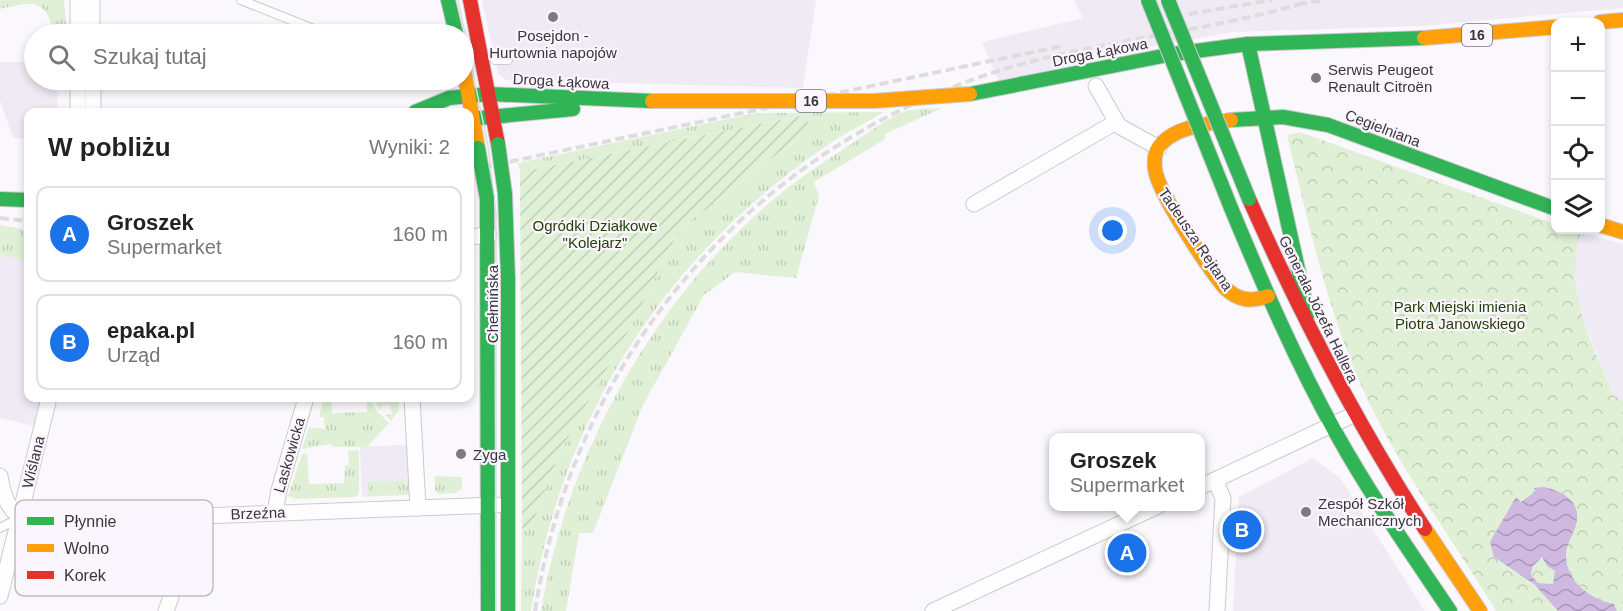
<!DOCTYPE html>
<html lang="pl">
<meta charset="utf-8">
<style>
:root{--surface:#fff;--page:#f2f2f2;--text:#222;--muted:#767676;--line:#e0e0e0;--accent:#1a73e8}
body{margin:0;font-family:Helvetica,sans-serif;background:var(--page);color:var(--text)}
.controls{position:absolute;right:18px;top:18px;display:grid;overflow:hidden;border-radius:12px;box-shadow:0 3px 9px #0003}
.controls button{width:54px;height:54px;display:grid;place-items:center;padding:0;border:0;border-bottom:2px solid var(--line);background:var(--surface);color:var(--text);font:30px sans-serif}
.you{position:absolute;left:1113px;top:231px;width:21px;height:21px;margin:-15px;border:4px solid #fff;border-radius:50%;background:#1a73e8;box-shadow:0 0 0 9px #1a73e833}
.badge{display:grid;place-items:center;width:39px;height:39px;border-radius:50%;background:var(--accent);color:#fff;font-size:20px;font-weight:700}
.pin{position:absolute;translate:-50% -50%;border:3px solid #fff;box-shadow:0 2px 6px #0006}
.popup{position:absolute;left:1049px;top:433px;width:156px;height:78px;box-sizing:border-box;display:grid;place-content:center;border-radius:12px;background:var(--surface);filter:drop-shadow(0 2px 4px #0005);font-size:20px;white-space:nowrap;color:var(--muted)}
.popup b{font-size:22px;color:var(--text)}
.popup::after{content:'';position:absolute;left:50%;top:100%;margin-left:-12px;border:12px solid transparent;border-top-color:var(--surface)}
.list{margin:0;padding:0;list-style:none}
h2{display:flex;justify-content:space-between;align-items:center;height:78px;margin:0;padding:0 24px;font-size:26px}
h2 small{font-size:20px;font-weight:400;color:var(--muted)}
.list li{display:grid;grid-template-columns:39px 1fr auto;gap:18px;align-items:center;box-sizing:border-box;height:96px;margin:0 12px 12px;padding:0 12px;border:2px solid var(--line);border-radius:12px}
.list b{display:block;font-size:22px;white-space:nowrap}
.list p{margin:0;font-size:20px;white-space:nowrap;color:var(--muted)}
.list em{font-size:20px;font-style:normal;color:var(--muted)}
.icon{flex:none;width:33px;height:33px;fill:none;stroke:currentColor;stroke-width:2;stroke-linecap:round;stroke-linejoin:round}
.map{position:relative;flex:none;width:1623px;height:611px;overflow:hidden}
.search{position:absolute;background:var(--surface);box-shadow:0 3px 9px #0003;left:24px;top:24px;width:450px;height:66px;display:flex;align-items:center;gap:15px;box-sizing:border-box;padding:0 21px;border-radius:33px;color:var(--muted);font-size:22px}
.panel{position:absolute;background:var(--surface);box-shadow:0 3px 9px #0003;left:24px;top:108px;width:450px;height:294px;border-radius:12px}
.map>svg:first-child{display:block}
.built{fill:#efeaf4}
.grass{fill:url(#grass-tufts)}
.park{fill:url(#park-crowns)}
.garden{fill:url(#garden-furrows)}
.water{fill:url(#water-waves);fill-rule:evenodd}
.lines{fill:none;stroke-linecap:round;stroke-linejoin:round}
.lane-casing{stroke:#cdcacf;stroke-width:10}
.street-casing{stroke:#cdcacf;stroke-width:17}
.fast-casing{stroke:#cdcacf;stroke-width:16}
.slow-casing{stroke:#cdcacf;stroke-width:16}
.jam-casing{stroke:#cdcacf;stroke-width:16}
.lane{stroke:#fefeff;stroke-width:8}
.street{stroke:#fefeff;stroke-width:15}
.fast{stroke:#30b455;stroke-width:14}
.slow{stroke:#ff9f0a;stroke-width:14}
.jam{stroke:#e5322d;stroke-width:14}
.tram{stroke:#deddde;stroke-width:1.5}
.rail{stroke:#deddde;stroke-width:4;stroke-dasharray:9 4.5;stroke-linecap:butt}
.fast-bridge-casing{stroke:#cdcacf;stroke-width:16;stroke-linecap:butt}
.slow-bridge-casing{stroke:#cdcacf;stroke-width:16;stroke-linecap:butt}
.fast-bridge{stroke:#30b455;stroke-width:14}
.slow-bridge{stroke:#ff9f0a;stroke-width:14}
.poi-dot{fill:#7d7a80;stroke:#fbf6fe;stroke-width:2}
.labels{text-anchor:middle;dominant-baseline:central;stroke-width:4.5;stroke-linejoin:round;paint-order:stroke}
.shield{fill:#fbf6fe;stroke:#747077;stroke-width:1.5}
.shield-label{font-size:14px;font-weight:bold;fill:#3a363d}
.poi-label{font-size:15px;fill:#3a363d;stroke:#fbf6fe;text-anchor:start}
.street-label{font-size:15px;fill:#3a363d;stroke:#fbf6fe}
.park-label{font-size:15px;fill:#234207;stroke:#fbf6fe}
.key{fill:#fbf6fe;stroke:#c1bcc4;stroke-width:1.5}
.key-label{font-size:16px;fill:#3a363d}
</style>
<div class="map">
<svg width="1623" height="611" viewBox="0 0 1623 611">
<defs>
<pattern id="grass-tufts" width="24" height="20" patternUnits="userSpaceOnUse" patternTransform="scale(1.5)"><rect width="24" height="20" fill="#e0f0d7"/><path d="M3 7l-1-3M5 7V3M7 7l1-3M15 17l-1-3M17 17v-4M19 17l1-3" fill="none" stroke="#c1ceb9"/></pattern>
<pattern id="park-crowns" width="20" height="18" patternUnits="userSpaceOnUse" patternTransform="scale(1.5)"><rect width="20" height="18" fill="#e0f0d7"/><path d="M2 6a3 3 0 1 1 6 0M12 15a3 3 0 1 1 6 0" fill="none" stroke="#c1ceb9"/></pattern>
<pattern id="garden-furrows" width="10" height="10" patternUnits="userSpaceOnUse" patternTransform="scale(1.5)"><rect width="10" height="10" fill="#e0f0d7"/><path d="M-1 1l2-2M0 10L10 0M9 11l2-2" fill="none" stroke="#c1ceb9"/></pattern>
<pattern id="water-waves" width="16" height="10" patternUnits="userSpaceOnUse" patternTransform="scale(1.5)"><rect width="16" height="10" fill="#cfb9e1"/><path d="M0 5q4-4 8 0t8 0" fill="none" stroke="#a997b8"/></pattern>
</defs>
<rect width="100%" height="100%" fill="#faf8fc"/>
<g class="built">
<polygon points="482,0 816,0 803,88 506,80 498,73"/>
<polygon points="1074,0 1623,0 1623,8 1422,26 1232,32 1099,56 1080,63 999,82 982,42 1083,18"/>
<polygon points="0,62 34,62 34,80 57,80 58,112 28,112 28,139 13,138 0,100"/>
<polygon points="1581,233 1623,244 1623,400 1614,396 1578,307 1574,256"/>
<polygon points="0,255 28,261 28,398 41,398 35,426 0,418"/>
<polygon points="420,444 421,494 362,497 360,447"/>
<polygon points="1313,458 1340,478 1425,611 1233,611 1239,497"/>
</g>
<g class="grass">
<path d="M0,0H64L67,34H54C46,0 36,0 0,9Z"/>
<path d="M942,108L885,134V139L814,182L819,196L796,278L735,272L704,295L643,405L593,533H579L566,611H541C571,431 681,251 836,154C852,144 891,115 906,111C917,108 931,109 942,108Z"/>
<path d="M884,112C864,124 841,135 822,149C663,259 561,419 531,611H521L522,530L530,529L561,450L630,328L681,226L710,207L767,161L800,139L806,115L520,172L518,163L756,113Z"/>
<polygon points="0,225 28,230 28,261 0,255"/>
<polygon points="319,398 331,398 332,413 367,412 367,398 370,398 375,409 389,423 367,447 334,447 331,444 302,449 309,427 325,429 324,417 319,417 323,400"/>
<polygon points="373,398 399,398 399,410 391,421 385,415 392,414 390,405 381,406 380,411"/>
<polygon points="359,450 359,494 355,497 295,499 288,496 302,454 307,453 309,484 344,483 345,465 349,465 348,451"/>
<polygon points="435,476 462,477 462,489 455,493 438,494 435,490"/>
<polygon points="368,481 410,481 411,495 368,496"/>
</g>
<path class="park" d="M1300,132L1555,224L1556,230H1570L1581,233C1563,293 1592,341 1614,396L1623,400V611H1496C1452,538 1400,470 1364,392C1327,310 1308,222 1287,135Z"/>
<polygon class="garden" points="806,115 810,132 767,161 710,207 681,226 630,328 561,450 530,529 522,530 520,172"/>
<path class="water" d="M1543,487C1564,491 1584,503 1575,528C1572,536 1566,546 1566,554C1565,581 1591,600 1614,604L1617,611H1558L1534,584L1494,557L1490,542L1516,497L1521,502L1536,491L1534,488ZM1542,557L1547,566L1555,571L1553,584L1538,583L1531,575L1532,567Z"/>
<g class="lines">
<defs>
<g id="lane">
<polyline points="241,0 326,34"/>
<polyline points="495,60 508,60"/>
<polyline points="0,528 19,518"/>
</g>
<g id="street">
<polyline points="92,0 92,34"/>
<polyline points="78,34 78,0"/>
<polyline points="93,80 93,112"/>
<polyline points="1096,86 1119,126 1159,148"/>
<polyline points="78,112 78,80"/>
<polyline points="974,204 1116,122"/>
<polyline points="470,237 489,235"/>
<polyline points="412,398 418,508"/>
<path d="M0,476C4,502 11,519 40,522L497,505"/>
<polyline points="1215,480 1223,498 1217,611"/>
<polyline points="1200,487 1353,415"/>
<polyline points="275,513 279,490 306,398"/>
<polyline points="0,596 49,398"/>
<polyline points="166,611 193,533 196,515"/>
<polyline points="933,611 1158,506"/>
</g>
<g id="fast">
<polyline points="448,0 456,34"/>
<polyline points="1248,44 1308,314"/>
<polyline points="970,94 1173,54 1248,44 1424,38"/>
<polyline points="415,112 449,98 489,94 652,101"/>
<polyline points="470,119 573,109"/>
<polyline points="1231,120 1283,117 1328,125 1556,209"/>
<polyline points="505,194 508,279 508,611"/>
<polyline points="0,199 28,200"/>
<polyline points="487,199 488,611"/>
<path d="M1231,208C1263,285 1296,362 1337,435C1371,496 1411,553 1450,611"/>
</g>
<g id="slow">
<polyline points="1600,22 1623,20"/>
<polyline points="1424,38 1556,27"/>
<polyline points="464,71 478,148"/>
<path d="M1231,120C1209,124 1178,126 1162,143C1155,149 1154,160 1155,169C1158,193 1207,266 1224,287C1238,301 1251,302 1268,296"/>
<polyline points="1600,225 1623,232"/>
<polyline points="1425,529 1480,611"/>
</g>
<g id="jam">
<polyline points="470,0 498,144"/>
<path d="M1249,199C1300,314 1357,424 1425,529"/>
</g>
</defs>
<use href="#lane" class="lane-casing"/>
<use href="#street" class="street-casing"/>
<use href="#fast" class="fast-casing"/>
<use href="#slow" class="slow-casing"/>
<use href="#jam" class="jam-casing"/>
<use href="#lane" class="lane"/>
<use href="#street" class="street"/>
<use href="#fast" class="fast"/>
<use href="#slow" class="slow"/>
<use href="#jam" class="jam"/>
<polyline class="tram" points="458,0 488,146 496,214 496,611"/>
<g class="rail">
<polyline points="1298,4 1325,0"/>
<polyline points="1189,14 1272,0"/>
<polyline points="470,170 1062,46"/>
<polyline points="0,218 28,221"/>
<path d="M535,611C573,362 744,157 983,76C1088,40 1201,34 1307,2"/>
</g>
<defs>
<g id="fast-bridge">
<polyline points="1148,0 1231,208"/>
<polyline points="1168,0 1249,199"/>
<polyline points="498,144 505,194"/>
<polyline points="478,148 487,199"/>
</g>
<polyline id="slow-bridge" points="652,101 873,101 970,94"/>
</defs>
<use href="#fast-bridge" class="fast-bridge-casing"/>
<use href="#slow-bridge" class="slow-bridge-casing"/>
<use href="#fast-bridge" class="fast-bridge"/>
<use href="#slow-bridge" class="slow-bridge"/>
</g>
<g class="poi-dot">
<circle cx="553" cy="17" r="6"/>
<circle cx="1316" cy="78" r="6"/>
<circle cx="461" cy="454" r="6"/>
<circle cx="1306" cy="512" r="6"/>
</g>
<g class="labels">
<g class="shield">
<rect x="1462" y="24" width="30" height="22" rx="4.5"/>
<rect x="796" y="90" width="30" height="22" rx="4.5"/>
</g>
<g class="shield-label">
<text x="1477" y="35">16</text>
<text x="811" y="101">16</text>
</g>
<g class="poi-label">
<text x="553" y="35" text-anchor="middle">Posejdon -<tspan x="553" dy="17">Hurtownia napojów</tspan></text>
<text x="1328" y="69">Serwis Peugeot<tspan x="1328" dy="17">Renault Citroën</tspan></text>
<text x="473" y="454">Zyga</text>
<text x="1318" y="503">Zespół Szkół<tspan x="1318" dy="17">Mechanicznych</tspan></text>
</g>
<g class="street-label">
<text transform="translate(1100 52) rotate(-11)">Droga Łąkowa</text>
<text transform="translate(561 81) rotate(3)">Droga Łąkowa</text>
<text transform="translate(1383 128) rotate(21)">Cegielniana</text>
<text transform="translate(1196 239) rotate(56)">Tadeusza Rejtana</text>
<text transform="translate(492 304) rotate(-90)">Chełmińska</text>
<text transform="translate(1319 309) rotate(64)">Generała Józefa Hallera</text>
<text transform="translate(289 455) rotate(-74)">Laskowicka</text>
<text transform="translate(33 462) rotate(-76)">Wiślana</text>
<text transform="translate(258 513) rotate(-2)">Brzeźna</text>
</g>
<g class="park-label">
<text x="595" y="225">Ogródki Działkowe<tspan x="595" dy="17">"Kolejarz"</tspan></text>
<text x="1460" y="306">Park Miejski imienia<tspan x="1460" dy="17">Piotra Janowskiego</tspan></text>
</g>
</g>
<rect x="15" y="500" width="198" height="96" rx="9" class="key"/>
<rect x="27" y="517" width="27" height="8" fill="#30b455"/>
<rect x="27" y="544" width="27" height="8" fill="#ff9f0a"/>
<rect x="27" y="571" width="27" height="8" fill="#e5322d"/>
<g class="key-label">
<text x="64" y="527">Płynnie</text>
<text x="64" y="554">Wolno</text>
<text x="64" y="581">Korek</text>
</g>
</svg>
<div class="controls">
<button>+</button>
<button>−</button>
<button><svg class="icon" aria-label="locate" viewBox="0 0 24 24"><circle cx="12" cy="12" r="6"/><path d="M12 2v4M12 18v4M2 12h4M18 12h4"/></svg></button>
<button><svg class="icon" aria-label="layers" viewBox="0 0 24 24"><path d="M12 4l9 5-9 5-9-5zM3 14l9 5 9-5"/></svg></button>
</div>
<div class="you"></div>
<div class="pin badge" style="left:1127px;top:553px">A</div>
<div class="popup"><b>Groszek</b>Supermarket</div>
<div class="pin badge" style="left:1242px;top:530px">B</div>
<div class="search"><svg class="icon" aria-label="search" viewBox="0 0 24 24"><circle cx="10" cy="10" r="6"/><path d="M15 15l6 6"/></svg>Szukaj tutaj</div>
<section class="panel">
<h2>W pobliżu<small>Wyniki: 2</small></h2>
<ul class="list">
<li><span class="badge">A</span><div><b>Groszek</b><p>Supermarket</p></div><em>160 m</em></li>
<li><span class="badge">B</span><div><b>epaka.pl</b><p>Urząd</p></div><em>160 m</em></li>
</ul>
</section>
</div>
